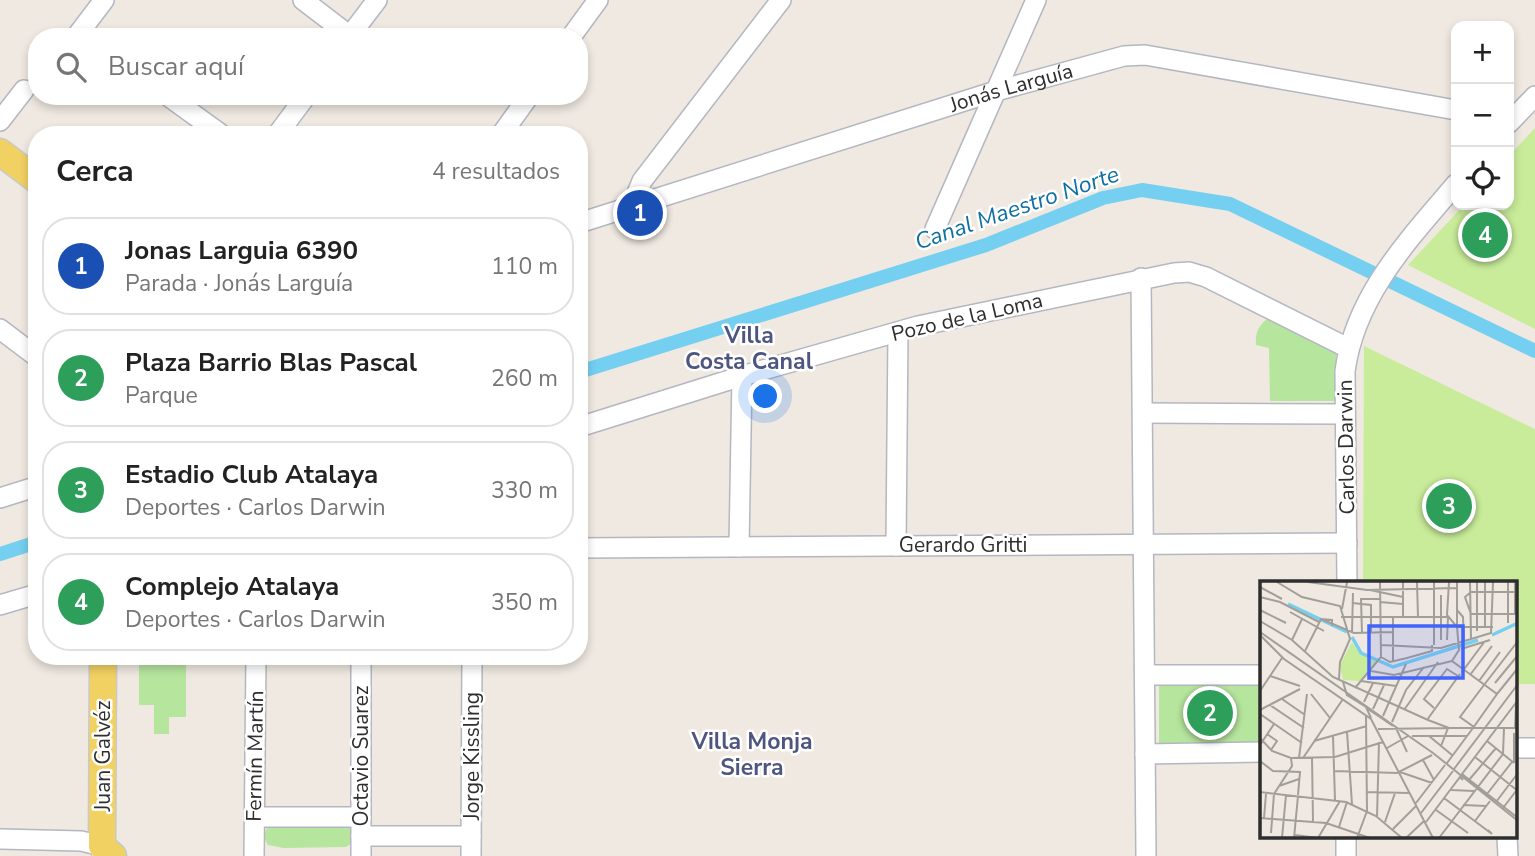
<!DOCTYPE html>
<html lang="es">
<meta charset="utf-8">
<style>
:root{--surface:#fff;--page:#f2f2f2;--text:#222;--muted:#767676;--line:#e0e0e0;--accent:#4264fb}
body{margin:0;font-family:"Nunito Sans",sans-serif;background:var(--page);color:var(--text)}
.controls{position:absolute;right:21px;top:21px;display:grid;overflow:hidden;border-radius:14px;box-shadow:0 4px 10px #0003}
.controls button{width:63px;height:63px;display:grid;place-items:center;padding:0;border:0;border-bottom:2px solid var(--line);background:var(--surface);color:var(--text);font:35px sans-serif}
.you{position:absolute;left:766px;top:397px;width:24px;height:24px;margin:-18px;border:5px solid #fff;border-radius:50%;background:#1a73e8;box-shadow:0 0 0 10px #1a73e833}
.badge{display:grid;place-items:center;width:46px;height:46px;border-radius:50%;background:var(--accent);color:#fff;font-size:23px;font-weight:700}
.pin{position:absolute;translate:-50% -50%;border:4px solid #fff;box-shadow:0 2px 7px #0006}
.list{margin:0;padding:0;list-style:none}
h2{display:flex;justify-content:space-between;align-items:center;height:91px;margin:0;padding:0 28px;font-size:30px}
h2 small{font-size:23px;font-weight:400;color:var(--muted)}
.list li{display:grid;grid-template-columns:46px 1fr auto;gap:21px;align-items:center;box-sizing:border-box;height:98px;margin:0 14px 14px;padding:0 14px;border:2px solid var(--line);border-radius:28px}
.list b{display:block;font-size:26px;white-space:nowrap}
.list p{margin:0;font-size:23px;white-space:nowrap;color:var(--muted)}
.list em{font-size:23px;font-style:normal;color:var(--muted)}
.icon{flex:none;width:38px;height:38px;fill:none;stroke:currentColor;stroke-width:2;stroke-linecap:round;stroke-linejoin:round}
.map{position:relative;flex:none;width:1535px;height:856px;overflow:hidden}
.search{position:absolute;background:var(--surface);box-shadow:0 4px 10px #0003;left:28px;top:28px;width:560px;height:77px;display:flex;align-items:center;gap:18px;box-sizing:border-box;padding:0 24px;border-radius:28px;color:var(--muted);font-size:26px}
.panel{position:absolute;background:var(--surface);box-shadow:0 4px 10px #0003;left:28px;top:126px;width:560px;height:539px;border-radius:28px}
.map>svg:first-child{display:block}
.green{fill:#b6e59e}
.pitch{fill:#c9ec9a}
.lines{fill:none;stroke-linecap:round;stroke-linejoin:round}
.canal{stroke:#75cff0;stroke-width:14}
.minor-casing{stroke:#b4b7c1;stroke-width:22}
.major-casing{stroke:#c9c9c9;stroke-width:29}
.minor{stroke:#fff;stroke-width:19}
.major{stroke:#f2d163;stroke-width:26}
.labels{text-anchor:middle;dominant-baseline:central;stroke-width:5;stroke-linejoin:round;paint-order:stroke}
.street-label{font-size:21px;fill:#2e2e2e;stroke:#fff}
.water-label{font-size:23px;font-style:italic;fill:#0d6fa3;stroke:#fff}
.neighbourhood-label{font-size:23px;font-weight:bold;fill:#4d5680;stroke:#fff}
.inset-river{fill:none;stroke:#75cff0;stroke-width:3.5}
.inset-road{fill:none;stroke:#a29e99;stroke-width:2}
.view{fill:#4264fb;fill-opacity:0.15;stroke:#4264fb;stroke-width:3.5}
.inset-edge{fill:none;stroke:#2e2e2e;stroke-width:3.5}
</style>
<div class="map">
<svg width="1535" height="856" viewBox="0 0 1535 856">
<rect width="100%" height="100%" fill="#efe9e1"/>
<g class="green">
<path d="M1269,317L1336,349V401H1270L1269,348L1256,345C1255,331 1259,326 1269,317Z"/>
<polygon points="139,660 186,661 186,717 169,717 169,734 154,734 154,705 139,705"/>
<rect x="1159" y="680" width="103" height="66"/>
<path d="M346,825L352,829V843L346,847L284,848L268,845C263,838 264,833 268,826Z"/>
</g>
<g class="pitch">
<polygon points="1535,128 1535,329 1408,265 1464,205 1509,205 1509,156"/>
<polygon points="1364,346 1535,429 1535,684 1516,684 1516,583 1363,583"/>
</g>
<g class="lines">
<g class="canal">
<polyline points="579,372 986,245 1103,198 1142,190 1230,204 1535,351"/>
<polyline points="0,554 37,542"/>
</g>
<defs>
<g id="minor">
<polyline points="303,0 350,36"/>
<polyline points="76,37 104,0"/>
<polyline points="349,37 377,0"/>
<polyline points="571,37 598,0"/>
<polyline points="168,96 222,135"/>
<polyline points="0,121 24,90"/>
<polyline points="1509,123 1535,96"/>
<polyline points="277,135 306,96"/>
<polyline points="501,135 529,96"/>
<polyline points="631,208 642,181 781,0"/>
<path id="s1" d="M579,223L996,91L1124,56L1145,55L1456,110"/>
<polyline points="935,229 1036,0"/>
<polyline points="1141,278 1146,856"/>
<polyline points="0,329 37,357"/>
<polyline points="1143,413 1345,414"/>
<polyline points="579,427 742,376 918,326 1174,273 1189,272 1206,277 1348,348"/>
<polyline points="0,498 35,487"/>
<polyline points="896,546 898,332"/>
<polyline points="739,547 742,376"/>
<polyline points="579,548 1347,543"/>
<path d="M1347,583L1345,371C1355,296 1409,239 1456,184"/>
<polyline points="0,605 37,594"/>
<polyline points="1145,675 1262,675"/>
<polyline points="1516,748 1535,748"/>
<polyline points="1145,754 1262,752"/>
<polyline points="255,817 361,817"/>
<polyline points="361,836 471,836"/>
<polyline points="1346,837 1346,856"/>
<polyline points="1507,837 1508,856"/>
<polyline points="0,839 81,841 102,846 102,856"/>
<polyline points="254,856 256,656"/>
<polyline points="361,856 361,656"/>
<polyline points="471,856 472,656"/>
</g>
<g id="major">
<polyline points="0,152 37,180"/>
<polyline points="103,656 102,846 113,856"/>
</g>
</defs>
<use href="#minor" class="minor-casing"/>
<use href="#major" class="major-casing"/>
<use href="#minor" class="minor"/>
<use href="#major" class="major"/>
</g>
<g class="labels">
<g class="street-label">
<text stroke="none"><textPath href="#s1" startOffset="453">Jonás Larguía</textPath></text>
<text transform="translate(967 317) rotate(-13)">Pozo de la Loma</text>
<text transform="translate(1346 447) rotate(-91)">Carlos Darwin</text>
<text x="963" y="545">Gerardo Gritti</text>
<text transform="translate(103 756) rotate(-90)">Juan Galvéz</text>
<text transform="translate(255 756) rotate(-89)">Fermín Martín</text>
<text transform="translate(361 756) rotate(-90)">Octavio Suarez</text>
<text transform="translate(472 756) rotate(-90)">Jorge Kissling</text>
</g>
<g class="water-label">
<text transform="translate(1017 208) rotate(-19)">Canal Maestro Norte</text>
</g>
<g class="neighbourhood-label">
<text x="749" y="335">Villa<tspan x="749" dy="26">Costa Canal</tspan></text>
<text x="752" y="741">Villa Monja<tspan x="752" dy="26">Sierra</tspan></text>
</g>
</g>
<g transform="translate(1260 581)">
<rect width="257" height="257" fill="#efe9e1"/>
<path d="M92,61L99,72L117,81L100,100L83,99L80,84Z" fill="#c9ec9a"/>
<path class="inset-river" d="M28,23L87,51M232,54L258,42M92,56L101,72L133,86L218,59"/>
<path class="inset-road" d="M17,1L42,16L80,25L90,58L80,81L79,98M48,1L107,9L197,7M143,1V36M157,1L158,36M189,1L187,34L197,46L199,69L192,80L237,113L213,147M197,1V46H233M210,1L211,58M217,1V50M255,1V33M0,6L22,18M110,9L143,16M258,11H211L205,16L211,33H258M0,16L20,21L59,41M120,21L143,23M92,22L111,24V52M82,28L87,1M0,29L26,42M197,29L203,36L204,60M30,31L64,50M133,35V80M81,36H188L187,59M61,38L94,52L133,51M0,40L32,59L73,96L168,139L189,147H258M248,42V1M225,46V1M0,51L173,172L258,240M92,51L93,12M102,52L101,18H120M0,54L24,78L111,138L173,257M32,59L42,38M181,59V14M121,64L181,67L231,52L233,1M174,64V1M201,68L230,59M45,70L61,38L72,39V45M121,76L130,81L147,77L172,70V64M111,90L134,94L192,80M202,91L225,60M210,94L232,65M10,95L40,105M101,100L136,105M219,100L240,71M83,101L87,114L106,126L111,137M235,102L258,74M224,104L258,60M95,107L121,76L120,1M0,110L22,77M51,113L70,137M237,113L258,87M22,118L45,134M258,119L202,193L258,237M104,121L113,102M10,124L44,147M174,127L164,118L187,88L198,95M108,128L133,145M113,128L124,104M0,129L40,108M144,129L178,81M0,133L42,162M106,135L107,230M123,135L146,83M167,139L200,93M132,141L146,109L164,86M214,146L200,136L224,104M136,147L147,171M255,147L256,122M118,148L188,147L181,165M87,151L92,223M254,152V182M7,153L17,160L11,169M73,155L75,219M152,155H207M169,155L192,174M0,157L12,170L31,177L75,176L123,161M54,160L107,145M227,160L254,182M0,164L14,143M127,167L148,155M52,176L53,241M215,176L258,210M39,177L47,113M43,177L83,118M163,179L174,199M0,180L13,190L40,191L38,214M187,182L213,147M194,188L258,103M74,190L137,192L172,174M140,191L172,202M209,199L236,167M19,205L39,198M191,209L214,210M0,211L86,221L116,235L142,257M107,211L149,212M14,213L32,185L31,177M227,213L252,181M184,217L232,253L228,249M236,221L258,192M156,222L185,184M203,224L226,225M243,227L256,210M176,229L208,252M161,232L193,190M117,236L119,161M0,237L66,242L110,257M4,237L6,213M215,240L230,220M125,241L135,212M166,241L200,196L203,199M79,246L87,221M133,248L156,225M11,252L14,213M35,254L58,257M22,257L26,214M34,257L38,215M58,257L80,220M97,257L107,230M146,257L164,240M179,257L243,173L244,147"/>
<path class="view" d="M109,45H203V97H109Z"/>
<rect width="257" height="257" class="inset-edge"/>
</g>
</svg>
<div class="controls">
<button>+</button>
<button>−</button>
<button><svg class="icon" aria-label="locate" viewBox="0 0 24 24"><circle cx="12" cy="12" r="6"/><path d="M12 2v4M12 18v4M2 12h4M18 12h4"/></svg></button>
</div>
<div class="you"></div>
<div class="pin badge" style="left:640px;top:213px;background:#1a4fb4">1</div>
<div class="pin badge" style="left:1210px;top:713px;background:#2e9e5b">2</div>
<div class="pin badge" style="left:1449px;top:506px;background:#2e9e5b">3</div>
<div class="pin badge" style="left:1485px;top:235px;background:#2e9e5b">4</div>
<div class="search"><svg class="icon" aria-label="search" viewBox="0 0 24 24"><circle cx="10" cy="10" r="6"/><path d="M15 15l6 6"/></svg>Buscar aquí</div>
<section class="panel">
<h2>Cerca<small>4 resultados</small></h2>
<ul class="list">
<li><span class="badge" style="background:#1a4fb4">1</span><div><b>Jonas Larguia 6390</b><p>Parada · Jonás Larguía</p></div><em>110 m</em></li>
<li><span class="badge" style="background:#2e9e5b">2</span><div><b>Plaza Barrio Blas Pascal</b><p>Parque</p></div><em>260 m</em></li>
<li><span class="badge" style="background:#2e9e5b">3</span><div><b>Estadio Club Atalaya</b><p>Deportes · Carlos Darwin</p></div><em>330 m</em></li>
<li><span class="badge" style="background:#2e9e5b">4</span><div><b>Complejo Atalaya</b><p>Deportes · Carlos Darwin</p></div><em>350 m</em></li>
</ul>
</section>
</div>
